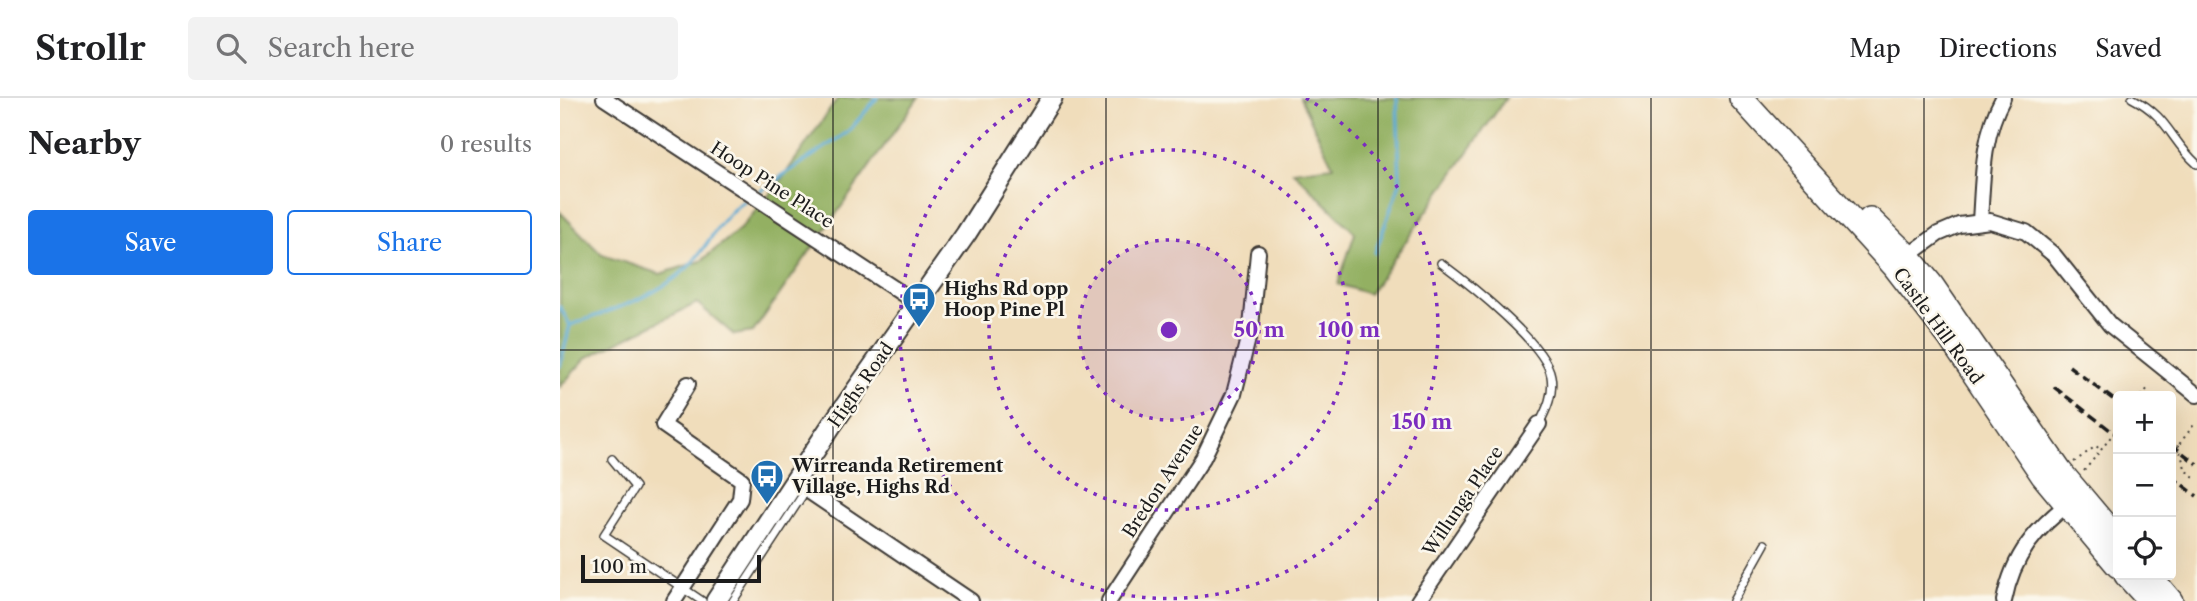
<!DOCTYPE html>
<meta charset="utf-8">
<style>
:root{--surface:#fff;--page:#f2f2f2;--text:#202124;--muted:#757577;--line:#e0e0e0;--accent:#1a73e8}
body{margin:0;font-family:"Libre Caslon Text",serif;background:var(--page);color:var(--text)}
.controls{position:absolute;right:21px;bottom:21px;display:grid;overflow:hidden;border-radius:7px;box-shadow:0 7px 28px #0002}
.controls button{width:63px;height:63px;display:grid;place-items:center;padding:0;border:0;border-bottom:2px solid var(--line);background:var(--surface);color:var(--text);font:35px sans-serif}
.scale{position:absolute;left:21px;bottom:18px;width:180px;box-sizing:border-box;padding-left:7px;border:4px solid #1c1c1c;border-top:0;font-size:19px;line-height:24px;white-space:nowrap;color:#1c1c1c;-webkit-text-stroke:5px #fbf7ec;paint-order:stroke}
.list{margin:0;padding:0;list-style:none}
h2{display:flex;justify-content:space-between;align-items:center;height:91px;margin:0;padding:0 28px;font-size:30px}
h2 small{font-size:23px;font-weight:400;color:var(--muted)}
.actions{display:flex;gap:14px;padding:21px 28px}
.actions a{flex:1;padding:16px 0;border:2px solid var(--accent);border-radius:7px;text-align:center;font-size:24px;color:var(--accent)}
.actions .main{background:var(--accent);color:#fff}
.icon{flex:none;width:38px;height:38px;fill:none;stroke:currentColor;stroke-width:2;stroke-linecap:round;stroke-linejoin:round}
.map{position:relative;flex:none;width:1637px;height:503px;overflow:hidden}
header{display:flex;align-items:center;gap:42px;box-sizing:border-box;height:98px;padding:0 35px;background:var(--surface);border-bottom:2px solid var(--line)}
header strong{font-size:33px}
nav{display:flex;gap:38px;margin-inline-start:auto;font-size:24px}
.search{width:490px;height:63px;background:var(--page);display:flex;align-items:center;gap:18px;box-sizing:border-box;padding:0 24px;border-radius:7px;color:var(--muted);font-size:26px}
main{display:flex}
aside{flex:1;background:var(--surface)}
.map>svg:first-child{display:block}
.forest{fill:#93b062;stroke:#58663f;stroke-width:2}
.lines{fill:none;stroke-linecap:round;stroke-linejoin:round}
.stream{stroke:#57a8d2;stroke-width:3.5}
.lane-casing{stroke:#3c3934;stroke-width:10}
.street-casing{stroke:#3c3934;stroke-width:18}
.secondary-casing{stroke:#3c3934;stroke-width:23}
.primary-casing{stroke:#3c3934;stroke-width:26}
.path{stroke:#3c3934;stroke-width:2;stroke-dasharray:2 5;stroke-linecap:butt}
.lane{stroke:#fff;stroke-width:7}
.street{stroke:#fff;stroke-width:14}
.secondary{stroke:#fff;stroke-width:19}
.primary{stroke:#fff;stroke-width:23}
.rail{stroke:#1c1c1c;stroke-width:3.5;stroke-dasharray:10 5;stroke-linecap:butt}
.path-bridge{stroke:#3c3934;stroke-width:2;stroke-dasharray:2 5;stroke-linecap:butt}
.grid{fill:none;stroke:#1c1c1c;stroke-width:2;stroke-opacity:0.55}
.ring{fill:none;stroke:#7b2cbf;stroke-width:3.5;stroke-dasharray:3.5 7}
.labels{text-anchor:middle;dominant-baseline:central;stroke-width:5;stroke-linejoin:round;paint-order:stroke}
.street-label{font-size:18px;fill:#1c1c1c;stroke:#fbf7ec}
.poi-label{font-size:18px;font-weight:bold;fill:#1c1c1c;stroke:#fbf7ec;text-anchor:start}
.centre{fill:#7b2cbf;stroke:#fbf7ec;stroke-width:3.5}
.ring-label{font-size:21px;text-anchor:middle;font-weight:bold;fill:#7b2cbf;stroke:#fbf7ec;stroke-width:5;stroke-linejoin:round;paint-order:stroke}
</style>
<header>
<strong>Strollr</strong>
<div class="search"><svg class="icon" aria-label="search" viewBox="0 0 24 24"><circle cx="10" cy="10" r="6"/><path d="M15 15l6 6"/></svg>Search here</div>
<nav><a>Map</a><a>Directions</a><a>Saved</a></nav>
</header>
<main>
<aside>
<h2>Nearby<small>0 results</small></h2>
<ul class="list">
</ul>
<div class="actions"><a class="main">Save</a><a>Share</a></div>
</aside>
<div class="map">
<svg width="1637" height="503" viewBox="0 0 1637 503">
<rect width="100%" height="100%" fill="#fbf7ec"/>
<filter id="ink" filterUnits="userSpaceOnUse"><feTurbulence type="fractalNoise" baseFrequency=".0143" numOctaves="2"/><feDisplacementMap in="SourceGraphic" scale="14" xChannelSelector="R" yChannelSelector="G"/><feConvolveMatrix kernelMatrix="1 2 1 2 8 2 1 2 1" color-interpolation-filters="sRGB"/></filter>
<filter id="wash" filterUnits="userSpaceOnUse"><feTurbulence type="fractalNoise" baseFrequency=".00686" numOctaves="4" result="noise"/><feDisplacementMap in="SourceGraphic" scale="28" xChannelSelector="R" yChannelSelector="G"/><feGaussianBlur stdDeviation="1.57" result="paint"/><feColorMatrix in="noise" values="0 0 0 0 0 0 0 0 0 0 0 0 0 0 0 0 0 1.4 0 .05"/><feComposite in="paint" operator="in"/></filter>
<g filter="url(#wash)">
<rect width="100%" height="100%" fill="#f0ddbb"/>
<g class="forest">
<polygon points="278,0 358,0 193,234 174,237 137,205 26,260 0,289 0,114 42,157 100,176 141,163 181,130 217,88"/>
<polygon points="740,0 946,0 809,196 778,186 795,135 733,73 773,68"/>
</g>
<g class="lines">
<g class="stream">
<polyline points="201,92 288,34 317,0"/>
<polyline points="815,155 840,85 837,0"/>
<polyline points="0,209 10,227 0,268"/>
<path d="M10,227C49,213 97,199 127,170C149,149 155,124 184,103"/>
</g>
</g>
</g>
<g filter="url(#ink)">
<g class="lines">
<defs>
<g id="lane">
<path d="M1572,0C1609,19 1610,42 1637,66"/>
<path d="M881,165C908,185 986,246 991,278C994,295 987,311 979,326"/>
<polyline points="52,361 75,389 44,437 142,503"/>
<polyline points="173,503 246,392"/>
<polyline points="1173,503 1205,446"/>
</g>
<g id="street">
<polyline points="44,0 358,206"/>
<path d="M1420,123C1423,80 1422,38 1443,0"/>
<polyline points="1344,161 1378,136 1399,127 1430,123 1466,134 1494,157 1550,227 1637,297"/>
<polyline points="235,384 411,503"/>
<polyline points="114,503 180,401 182,382 103,327 128,286"/>
<polyline points="549,503 643,360 674,296 691,229 698,155"/>
<polyline points="858,503 979,326"/>
<path d="M1444,503C1453,457 1476,430 1513,402"/>
</g>
<polyline id="secondary" points="156,503 271,328 406,136 492,0"/>
<g id="primary">
<polyline points="1181,0 1334,168 1389,239 1483,378 1558,468"/>
<polyline points="1310,121 1348,158 1371,186 1500,373 1558,442"/>
<polyline points="1566,477 1590,503"/>
<polyline points="1589,477 1611,503"/>
</g>
</defs>
<use href="#lane" class="lane-casing"/>
<use href="#street" class="street-casing"/>
<use href="#secondary" class="secondary-casing"/>
<use href="#primary" class="primary-casing"/>
<g class="path">
<polyline points="1581,298 1590,288"/>
<polyline points="1611,347 1618,347 1626,373 1637,381"/>
<polyline points="1611,354 1611,353"/>
<polyline points="1611,357 1636,324"/>
<polyline points="1611,359 1616,364"/>
<polyline points="1514,364 1536,348 1541,352"/>
<polyline points="1524,373 1540,353"/>
</g>
<use href="#lane" class="lane"/>
<use href="#street" class="street"/>
<use href="#secondary" class="secondary"/>
<use href="#primary" class="primary"/>
<g class="rail">
<polyline points="1509,268 1558,305"/>
<polyline points="1494,289 1558,338"/>
<polyline points="1611,346 1637,366"/>
<polyline points="1611,378 1637,398"/>
</g>
<polyline class="path-bridge" points="1541,352 1558,329"/>
</g>
</g>
<path class="grid" d="M273,0V503M546,0V503M818,0V503M1091,0V503M1364,0V503M0,252H1637"/>
<circle cx="609" cy="232" r="90" fill="#7b2cbf" fill-opacity=".12"/>
<g class="ring">
<circle cx="609" cy="232" r="90"/>
<circle cx="609" cy="232" r="180"/>
<path d="M746 0A269 269 0 1 1 472 0"/>
</g>
<defs>
<symbol id="bus-pin" viewBox="-11 -11 22 30"><path d="M0 17L-7.5 6A9.5 9.5 0 1 1 7.5 6Z" fill="#1f6fb2" stroke="#fbf7ec"/><path d="M-5-6H5V4H4V6H2V4H-2V6H-4V4H-5ZM-3.5-4V0h7V-4ZM-3.5 1.2v1.5H-2V1.2ZM2 1.2v1.5H3.5V1.2Z" fill="#fff"/></symbol>
</defs>
<g fill-rule="evenodd">
<use href="#bus-pin" x="340" y="182" width="38" height="52"/>
<use href="#bus-pin" x="188" y="359" width="38" height="52"/>
</g>
<g class="labels">
<g class="street-label">
<text transform="translate(212 87) rotate(33)">Hoop Pine Place</text>
<text transform="translate(1378 228) rotate(54)">Castle Hill Road</text>
<text transform="translate(301 287) rotate(-55)">Highs Road</text>
<text transform="translate(603 383) rotate(-57)">Bredon Avenue</text>
<text transform="translate(903 403) rotate(-56)">Willunga Place</text>
</g>
<g class="poi-label">
<text x="384" y="191">Highs Rd opp<tspan x="384" dy="21">Hoop Pine Pl</tspan></text>
<text x="232" y="368">Wirreanda Retirement<tspan x="232" dy="21">Village, Highs Rd</tspan></text>
</g>
</g>
<circle cx="609" cy="232" r="10" class="centre"/>
<g class="ring-label">
<text x="699" y="239">50 m</text>
<text x="789" y="239">100 m</text>
<text x="862" y="331">150 m</text>
</g>
</svg>
<div class="controls">
<button>+</button>
<button>−</button>
<button><svg class="icon" aria-label="locate" viewBox="0 0 24 24"><circle cx="12" cy="12" r="6"/><path d="M12 2v4M12 18v4M2 12h4M18 12h4"/></svg></button>
</div>
<div class="scale">100 m</div>
</div>
</main>
